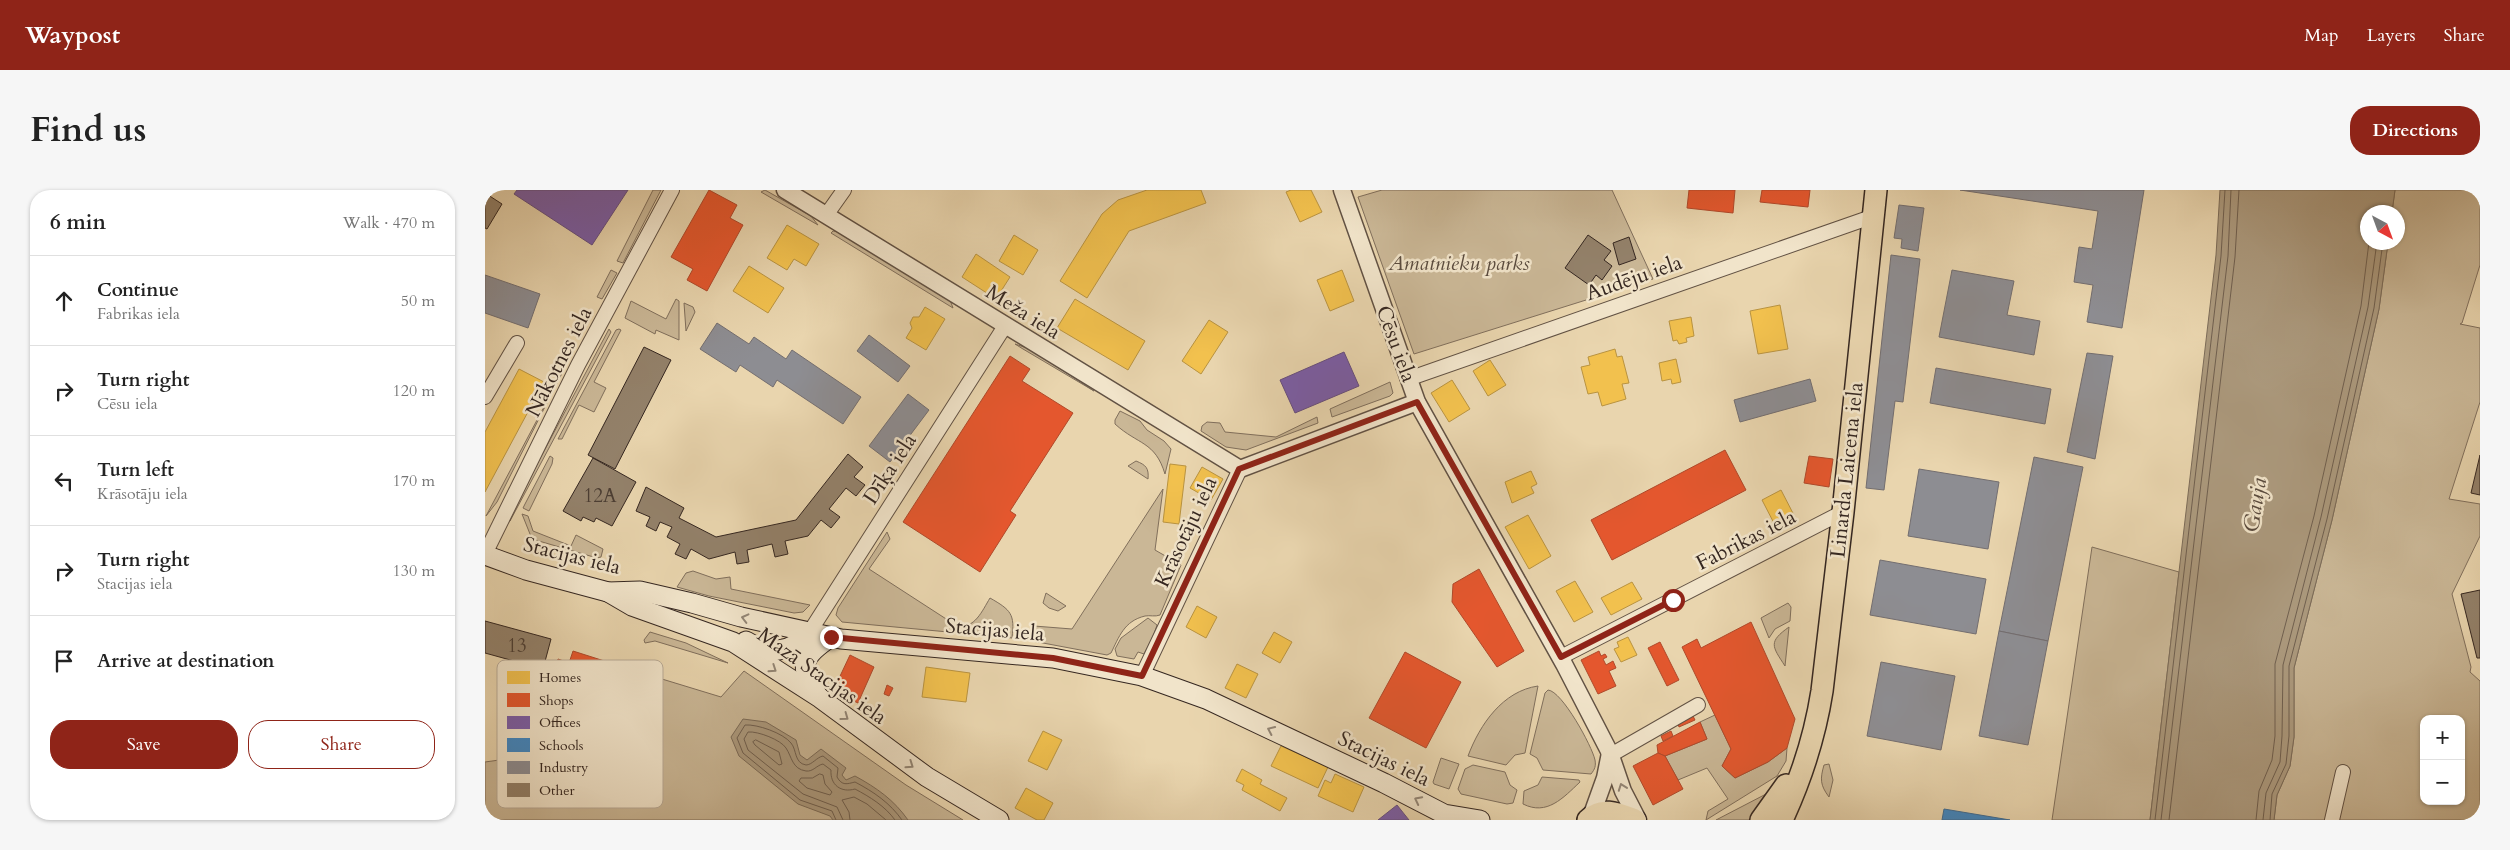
<!DOCTYPE html>
<meta charset="utf-8">
<style>
:root{--surface:#fff;--page:#f6f6f6;--text:#222;--muted:#767676;--line:#e0e0e0;--accent:#8f2418}
body{margin:0;font-family:Cardo,serif;background:var(--page);color:var(--text)}
.controls{position:absolute;right:15px;bottom:15px;display:grid;overflow:hidden;border-radius:10px;box-shadow:0 1px 4px #0004}
.controls button{width:45px;height:45px;display:grid;place-items:center;padding:0;border:0;border-bottom:1px solid var(--line);background:var(--surface);color:var(--text);font:25px sans-serif}
.compass{position:absolute;left:1875px;top:15px;width:45px;height:45px;border-radius:50%;background:var(--surface);box-shadow:0 1px 4px #0004;rotate:139deg}
.stop{position:absolute;width:15px;height:15px;margin:-11px;border:4px solid #8f2418;border-radius:50%;background:#fff}
.stop.end{background:#8f2418;border-color:#fff;box-shadow:0 1px 5px #0008}
.list{margin:0;padding:0;list-style:none}
h2{display:flex;justify-content:space-between;align-items:center;height:65px;margin:0;padding:0 20px;font-size:21px}
h2 small{font-size:16px;font-weight:400;color:var(--muted)}
.list li{display:grid;grid-template-columns:32px 1fr auto;gap:15px;align-items:center;box-sizing:border-box;height:90px;padding:0 20px;border-top:1px solid var(--line)}
.list b{display:block;font-size:19px;white-space:nowrap}
.list p{margin:0;font-size:16px;white-space:nowrap;color:var(--muted)}
.list em{font-size:16px;font-style:normal;color:var(--muted)}
.actions{display:flex;gap:10px;padding:15px 20px}
.actions a{flex:1;padding:11px 0;border:1px solid var(--accent);border-radius:20px;text-align:center;font-size:18px;color:var(--accent)}
.actions .main{background:var(--accent);color:#fff}
.icon{flex:none;width:28px;height:28px;fill:none;stroke:currentColor;stroke-width:2;stroke-linecap:round;stroke-linejoin:round}
.map{position:relative;flex:none;width:1995px;height:630px;overflow:hidden;border-radius:20px}
header{display:flex;align-items:center;gap:30px;box-sizing:border-box;height:70px;padding:0 25px;background:var(--accent);color:#fff}
header strong{font-size:24px}
nav{display:flex;gap:28px;margin-inline-start:auto;font-size:18px}
.intro{display:flex;align-items:center;justify-content:space-between;box-sizing:border-box;height:120px;padding:0 30px}
h1{margin:0;font-size:35px}
.button{padding:12px 22px;border-radius:20px;background:var(--accent);color:#fff;font-size:18px;font-weight:700}
main{display:flex;gap:30px;padding:0 30px}
aside{flex:1;background:var(--surface);border-radius:20px;box-shadow:0 1px 4px #0004}
.map>svg:first-child{display:block}
.green{fill:#cab796;stroke:#806f5c;fill-rule:evenodd}
.water{fill:#ac9a7e;stroke:#7c6c59}
.homes{fill:#f2c14e;stroke:#b99340}
.shops{fill:#e4572e;stroke:#b0492a}
.offices{fill:#7b5ea7;stroke:#664e7f}
.schools{fill:#3f88c5;stroke:#3c6b94}
.industry{fill:#8d8d92;stroke:#736e70}
.lines{fill:none;stroke-linecap:round;stroke-linejoin:round}
.shore{stroke:#706050;stroke-width:1}
.building{fill:#93816a;stroke:#352721}
.minor-casing{stroke:#625244;stroke-width:16}
.tertiary-casing{stroke:#625244;stroke-width:19}
.secondary-casing{stroke:#352721;stroke-width:21}
.primary-casing{stroke:#352721;stroke-width:24}
.minor{stroke:#f1e4ca;stroke-width:14}
.tertiary{stroke:#f1e4ca;stroke-width:16}
.secondary{stroke:#f1e4ca;stroke-width:19}
.primary{stroke:#e9d5ae;stroke-width:21}
.oneway{stroke:#938676}
.route{stroke:#8f2418;stroke-width:6}
.labels{text-anchor:middle;dominant-baseline:central;stroke-width:5;stroke-linejoin:round;paint-order:stroke}
.number-label{font-size:19px;fill:#4c3e33}
.park-label{font-size:21px;font-style:italic;fill:#5a4b3e;stroke:#f1e4ca}
.street-label{font-size:21px;fill:#352721;stroke:#f1e4ca}
.water-label{font-size:22px;font-style:italic;fill:#594a3d;stroke:#f1e4ca}
.key{fill:#f1e4ca;stroke:#b9ab97;stroke-width:1}
.key-label{font-size:14px;fill:#352721}
</style>
<header>
<strong>Waypost</strong>
<nav><a>Map</a><a>Layers</a><a>Share</a></nav>
</header>
<div class="intro"><h1>Find us</h1><a class="button">Directions</a></div>
<main>
<aside>
<h2>6 min<small>Walk · 470 m</small></h2>
<ul class="list">
<li><svg class="icon" aria-label="ahead" viewBox="0 0 24 24"><path d="M12 20V5M6 11l6-6 6 6"/></svg><div><b>Continue</b><p>Fabrikas iela</p></div><em>50 m</em></li>
<li><svg class="icon" aria-label="right" viewBox="0 0 24 24"><path d="M7 20v-9h11M14 6l5 5-5 5"/></svg><div><b>Turn right</b><p>Cēsu iela</p></div><em>120 m</em></li>
<li><svg class="icon" aria-label="left" viewBox="0 0 24 24"><path d="M17 20v-9H6M10 6l-5 5 5 5"/></svg><div><b>Turn left</b><p>Krāsotāju iela</p></div><em>170 m</em></li>
<li><svg class="icon" aria-label="right" viewBox="0 0 24 24"><path d="M7 20v-9h11M14 6l5 5-5 5"/></svg><div><b>Turn right</b><p>Stacijas iela</p></div><em>130 m</em></li>
<li><svg class="icon" aria-label="arrive" viewBox="0 0 24 24"><path d="M6 21V4h12l-3 4 3 4H6"/></svg><div><b>Arrive at destination</b></div></li>
</ul>
<div class="actions"><a class="main">Save</a><a>Share</a></div>
</aside>
<div class="map">
<svg width="1995" height="630" viewBox="0 0 1995 630">
<rect width="100%" height="100%" fill="#e9d5ae"/>
<filter id="stains"><feTurbulence type="fractalNoise" baseFrequency=".004" numOctaves="4"/><feColorMatrix values="0 0 0 0 .2 0 0 0 0 .09 0 0 0 0 .02 0 0 0 .5 -.17"/></filter>
<radialGradient id="worn" r=".72"><stop offset=".6" stop-color="#630" stop-opacity="0"/><stop offset="1" stop-color="#630" stop-opacity=".3"/></radialGradient>
<g class="green">
<polygon points="168,0 176,0 138,73 132,71"/>
<polygon points="280,0 326,26 333,35 276,2"/>
<polygon points="897,0 1127,0 1168,89 929,164 873,7"/>
<path d="M1910,0H1995V75L1977,133L1975,134L1995,138V212L1964,309L1995,314V346L1967,404L1986,477L1985,482L1995,491V630H1789L1792,605L1805,576L1809,547V478L1847,330L1894,119L1903,53L1912,52V22H1907ZM1939,529H1976V611H1939Z"/>
<polygon points="348,41 354,42 465,110 468,118 346,43"/>
<polygon points="126,80 132,83 117,109 112,107"/>
<polygon points="191,109 194,111 194,150 171,140 170,144 140,128 146,111 181,129"/>
<polygon points="199,113 208,117 210,122 201,141"/>
<polygon points="124,139 126,142 25,331 26,323"/>
<polygon points="134,139 136,140 109,192 121,198 109,222 94,215 77,249 73,249 131,140"/>
<polygon points="530,154 545,159 609,201 538,159"/>
<polygon points="77,183 12,312 1,326"/>
<polygon points="905,192 908,203 905,206 847,227 845,219"/>
<path d="M635,221L655,231L662,240L679,251L686,259L680,284C670,251 653,255 630,234V230Z"/>
<polygon points="832,227 833,233 761,260 741,257 716,241 717,236 722,232 735,233 740,242 791,247"/>
<polygon points="65,266 68,268 67,274 44,321 38,318 40,314"/>
<path d="M651,271C661,275 664,278 663,289L643,276Z"/>
<path d="M678,299L670,360L696,375L675,425C670,427 665,425 660,426C639,431 634,447 626,463L622,465L542,450L543,442L549,436L587,439Z"/>
<polygon points="37,324 43,326 48,341 86,356 91,345 118,359 116,367 112,368 47,349"/>
<path d="M402,342L405,349L384,379L472,436C490,439 497,421 505,408C526,420 530,424 527,448L357,432L351,425L353,418Z"/>
<polygon points="1607,357 1694,382 1665,630 1567,630"/>
<polygon points="208,381 231,389 245,387 246,399 325,415 318,422 309,423 224,406 192,397 201,383"/>
<polygon points="561,403 581,416 573,421 564,418 558,413"/>
<polygon points="1303,413 1306,417 1305,431 1290,439 1284,448 1276,428"/>
<path d="M663,428L672,435C669,446 664,454 659,464L653,462L649,469L632,466L630,459L636,448Z"/>
<path d="M1304,437L1300,476C1287,456 1283,452 1304,437Z"/>
<polygon points="165,442 201,453 243,473 170,451 160,453 159,450"/>
<polygon points="145,473 154,482 236,507 259,481 421,595 478,630 0,630 0,572 36,567 99,584 121,542"/>
<path d="M1053,496L1040,563L1030,565L1021,575L983,566C995,534 1018,501 1053,496Z"/>
<path d="M1063,500C1077,501 1107,556 1110,570C1111,576 1110,579 1106,584L1058,580L1052,568L1045,564L1060,503Z"/>
<polygon points="1230,525 1246,559 1237,576 1250,588 1283,572 1302,558 1301,571 1292,586 1221,630 1223,621 1243,609 1222,578 1193,590 1180,566 1222,549 1215,532"/>
<polygon points="956,568 974,574 964,599 949,594 948,592"/>
<path d="M1344,574L1348,590L1344,607C1335,595 1335,589 1339,575Z"/>
<polygon points="988,575 1020,582 1025,595 1032,600 1028,613 1022,614 976,604 973,599 980,579"/>
<path d="M1057,587L1094,590L1095,592C1078,608 1062,626 1038,614L1039,601L1053,595Z"/>
<polygon points="1283,603 1264,630 1231,630"/>
</g>
<g class="water">
<polygon points="1735,0 1910,0 1907,22 1882,22 1882,52 1903,53 1894,119 1847,330 1809,478 1809,547 1805,576 1792,605 1789,630 1665,630 1731,65"/>
<path d="M258,529L281,532L311,550L315,565L322,570L336,559L361,578L357,585L361,590L370,586C392,598 409,610 423,630H348L345,626L313,614L254,566L246,547Z"/>
</g>
<g class="homes">
<polygon points="662,0 716,0 721,13 644,41 602,108 575,91 617,24 633,10"/>
<polygon points="806,0 826,0 837,22 815,32 801,2"/>
<polygon points="302,35 334,54 321,76 309,69 302,80 282,68"/>
<polygon points="529,45 553,60 538,85 514,71"/>
<polygon points="491,64 525,87 511,109 477,87"/>
<polygon points="264,76 299,98 283,123 248,101"/>
<polygon points="857,80 869,111 845,121 832,90"/>
<polygon points="590,109 660,151 643,180 572,138"/>
<polygon points="1295,115 1303,159 1273,164 1265,121"/>
<polygon points="440,117 460,129 441,160 421,148 427,138 425,133 428,127 434,127"/>
<polygon points="1206,127 1209,146 1201,148 1202,152 1194,154 1192,150 1188,151 1184,131"/>
<polygon points="724,130 743,142 716,184 697,171"/>
<polygon points="1130,159 1132,167 1137,166 1144,193 1137,194 1141,209 1117,216 1113,202 1103,204 1096,177 1105,175 1103,167"/>
<polygon points="1191,169 1196,192 1187,194 1186,189 1177,191 1174,173"/>
<polygon points="1005,170 1021,195 1003,206 988,181"/>
<polygon points="34,179 59,192 0,302 0,242"/>
<polygon points="967,190 985,219 964,232 946,203"/>
<polygon points="685,274 701,276 694,334 678,332"/>
<polygon points="717,277 738,289 726,310 705,298"/>
<polygon points="1046,281 1052,294 1046,297 1049,303 1027,313 1020,292"/>
<polygon points="1296,300 1311,329 1292,339 1277,310"/>
<polygon points="1043,325 1066,366 1044,379 1020,337"/>
<polygon points="1090,391 1108,422 1089,432 1071,401"/>
<polygon points="1147,392 1157,409 1126,425 1116,408"/>
<polygon points="712,416 732,427 721,448 701,437"/>
<polygon points="789,442 807,452 795,473 777,463"/>
<polygon points="1143,447 1152,465 1136,472 1129,459 1134,457 1132,452"/>
<polygon points="752,474 773,484 761,508 740,498"/>
<polygon points="441,477 485,483 481,512 437,507"/>
<polygon points="558,541 577,550 562,580 543,571"/>
<polygon points="796,556 843,577 833,598 786,576"/>
<polygon points="757,579 777,590 775,594 802,608 795,621 757,600 759,595 751,591"/>
<polygon points="850,584 879,597 868,622 833,606 840,590 846,593"/>
<polygon points="541,598 568,613 559,630 552,630 530,618"/>
</g>
<g class="shops">
<polygon points="224,0 252,15 245,28 258,35 222,101 202,90 208,79 186,67"/>
<polygon points="1204,0 1250,0 1248,23 1202,18"/>
<polygon points="1277,0 1325,0 1323,17 1275,12"/>
<polygon points="525,166 545,179 537,191 588,223 525,321 531,325 495,382 418,332"/>
<polygon points="1240,260 1261,300 1127,370 1106,330"/>
<polygon points="1324,266 1348,269 1344,297 1319,293"/>
<polygon points="994,379 1039,461 1012,477 967,412 968,394"/>
<polygon points="1266,432 1310,529 1302,558 1283,572 1250,588 1237,576 1246,559 1197,457 1212,449 1216,458"/>
<polygon points="1175,452 1194,490 1182,496 1163,458"/>
<polygon points="88,461 132,475 125,501 117,498 100,552 52,537 73,469 84,473"/>
<polygon points="1114,461 1116,466 1120,464 1122,467 1118,469 1121,475 1128,471 1131,478 1124,481 1131,496 1113,504 1096,470"/>
<polygon points="920,462 976,492 941,558 884,528"/>
<polygon points="365,465 389,477 373,513 348,501"/>
<polygon points="402,495 408,498 404,506 399,504"/>
<polygon points="1207,524 1210,530 1194,537 1192,531"/>
<polygon points="1215,532 1222,549 1180,566 1173,563 1172,555"/>
<polygon points="1186,541 1188,546 1178,551 1176,546"/>
<polygon points="1173,563 1180,566 1198,599 1168,615 1148,576"/>
</g>
<g class="offices">
<polygon points="32,0 143,0 107,55 29,4"/>
<polygon points="859,162 874,196 810,223 795,190"/>
<polygon points="912,615 924,630 893,630"/>
</g>
<polygon class="schools" points="1459,619 1525,630 1457,630"/>
<g class="industry">
<polygon points="1475,0 1659,0 1637,138 1602,132 1608,95 1589,92 1594,57 1607,59 1613,21"/>
<polygon points="1414,15 1439,18 1433,61 1416,58 1417,49 1409,48"/>
<polygon points="1406,65 1435,69 1418,212 1410,211 1399,300 1381,298"/>
<polygon points="1467,80 1529,91 1522,125 1555,131 1549,165 1454,147"/>
<polygon points="0,85 55,104 43,138 0,123"/>
<polygon points="232,133 264,154 269,147 301,169 307,160 376,207 358,234 292,190 288,197 255,175 251,182 215,159"/>
<polygon points="384,145 425,176 413,192 372,161"/>
<polygon points="1602,163 1628,166 1610,269 1582,262"/>
<polygon points="1451,178 1566,199 1560,234 1445,213"/>
<polygon points="1325,189 1331,211 1255,232 1249,210"/>
<polygon points="423,204 444,220 405,272 384,256"/>
<polygon points="1549,267 1598,277 1563,451 1514,441"/>
<polygon points="1434,279 1514,292 1503,359 1423,346"/>
<polygon points="1395,370 1501,389 1491,444 1385,425"/>
<polygon points="1514,441 1563,451 1543,555 1494,546"/>
<polygon points="1396,472 1470,486 1456,560 1382,546"/>
</g>
<g class="lines">
<g class="shore">
<polygon points="271,550 294,562 297,574 294,575 270,555 268,552"/>
<polygon points="335,584 338,585 340,594 347,602 345,605 322,598 314,591 316,588 327,588"/>
<path d="M351,630L347,621L315,610L258,563L252,548L260,535C272,534 298,543 306,553C312,560 309,573 321,575C327,575 332,567 338,566L353,578L352,587C357,596 362,594 370,592C389,602 405,613 417,630"/>
<path d="M358,630L352,617L318,604L263,560L259,549L263,542C273,541 296,550 301,558C307,567 307,579 321,581C328,582 332,575 338,574L346,580C345,595 356,603 370,599C385,607 400,616 410,630"/>
<polyline points="365,630 364,622 357,610 369,607 382,614 401,630"/>
<polyline points="1670,630 1736,66 1740,0"/>
<polyline points="1676,630 1743,66 1746,0"/>
<polyline points="1684,630 1750,67 1754,0"/>
<polyline points="1771,630 1774,601 1787,570 1790,546 1790,474 1829,326 1876,116 1884,52"/>
<polyline points="1778,630 1781,603 1795,572 1797,546 1798,475 1836,327 1883,117 1892,52"/>
<polyline points="1785,630 1787,604 1801,574 1804,546 1804,476 1842,329 1889,118 1898,52"/>
</g>
</g>
<g class="building">
<polygon points="0,3 17,14 2,39 0,38"/>
<polygon points="1103,45 1126,61 1119,70 1127,76 1117,90 1111,85 1104,95 1080,78"/>
<polygon points="1144,47 1151,69 1134,75 1128,53"/>
<polygon points="159,157 186,170 130,279 103,265"/>
<polygon points="363,264 378,277 369,287 380,295 371,306 361,298 344,319 355,327 346,338 336,330 323,346 300,351 303,364 290,367 287,354 262,360 264,372 252,374 250,362 224,369 206,359 201,369 190,364 195,354 182,347 187,337 175,332 171,341 161,336 165,327 151,321 161,297 199,318 194,328 231,347 311,330"/>
<polygon points="1995,265 1995,305 1986,303"/>
<polygon points="108,268 151,292 127,336 111,328 109,332 98,327 96,331 78,321"/>
<polygon points="1995,400 1995,468 1992,468 1976,404"/>
<polygon points="0,431 66,449 58,479 0,463"/>
</g>
<g class="lines">
<defs>
<g id="minor">
<polyline points="342,24 359,0"/>
<polyline points="923,189 1389,26"/>
<polyline points="0,207 32,153"/>
<polyline points="0,364 93,175 187,0"/>
<polyline points="324,443 520,136"/>
<polyline points="1076,467 1358,322"/>
<polyline points="657,486 755,279"/>
<polyline points="1131,562 1213,515"/>
<polyline points="1847,630 1858,582"/>
</g>
<g id="tertiary">
<polyline points="300,0 755,279 932,212"/>
<polyline points="857,0 932,212 1079,474 1125,563 1138,601 1153,630"/>
<polyline points="1106,627 1120,588 1125,563"/>
</g>
<g id="secondary">
<polyline points="0,365 41,380 123,402 155,401 207,413 256,427 356,449 568,468 657,486 721,509 899,593 959,624 995,630"/>
<polyline points="123,402 147,416 248,452 335,508 442,587 514,630"/>
<path d="M261,451C284,466 307,462 324,443"/>
<path d="M333,506C313,476 316,467 346,447"/>
</g>
<g id="primary">
<path d="M1103,630C1117,616 1134,624 1150,630"/>
<polyline points="1276,630 1301,595"/>
<path d="M1297,630C1316,589 1330,546 1337,501L1358,322L1391,0"/>
</g>
</defs>
<use href="#minor" class="minor-casing"/>
<use href="#tertiary" class="tertiary-casing"/>
<use href="#secondary" class="secondary-casing"/>
<use href="#primary" class="primary-casing"/>
<use href="#minor" class="minor"/>
<use href="#tertiary" class="tertiary"/>
<use href="#secondary" class="secondary"/>
<use href="#primary" class="primary"/>
</g>
<defs><path id="oneway-chevron" d="M-2-3.5L2.5 0L-2 3.5" fill="none" stroke-width="1.6" stroke-linecap="round" stroke-linejoin="round" transform="scale(1.25)"/></defs>
<g class="oneway">
<use href="#oneway-chevron" transform="translate(260 428) rotate(-166)"/>
<use href="#oneway-chevron" transform="translate(288 479) rotate(34)"/>
<use href="#oneway-chevron" transform="translate(360 527) rotate(36)"/>
<use href="#oneway-chevron" transform="translate(786 540) rotate(-155)"/>
<use href="#oneway-chevron" transform="translate(425 575) rotate(35)"/>
<use href="#oneway-chevron" transform="translate(1137 597) rotate(-110)"/>
<use href="#oneway-chevron" transform="translate(933 610) rotate(-153)"/>
</g>
<g class="lines">
<polyline class="route" points="346,447 568,468 657,486 754,279 932,212 1076,467 1188,410"/>
</g>
<g class="labels">
<g class="number-label">
<text x="115" y="306">12A</text>
<text x="32" y="456">13</text>
</g>
<g class="park-label">
<text x="974" y="73">Amatnieku parks</text>
</g>
<g class="street-label">
<text transform="translate(1149 88) rotate(-19)">Audēju iela</text>
<text transform="translate(538 122) rotate(32)">Meža iela</text>
<text transform="translate(911 154) rotate(70)">Cēsu iela</text>
<text transform="translate(74 172) rotate(-63)">Nākotnes iela</text>
<text transform="translate(405 279) rotate(-57)">Dīķa iela</text>
<text transform="translate(1362 280) rotate(-84)">Linarda Laicena iela</text>
<text transform="translate(701 342) rotate(-65)">Krāsotāju iela</text>
<text transform="translate(1261 350) rotate(-27)">Fabrikas iela</text>
<text transform="translate(87 366) rotate(14)">Stacijas iela</text>
<text transform="translate(510 440) rotate(5)">Stacijas iela</text>
<text transform="translate(337 486) rotate(35)">Mazā Stacijas iela</text>
<text transform="translate(899 569) rotate(26)">Stacijas iela</text>
</g>
<g class="water-label">
<text transform="translate(1770 315) rotate(-81)">Gauja</text>
</g>
</g>
<rect x="12" y="470" width="166" height="148" rx="8" class="key"/>
<rect x="22" y="481" width="23" height="13" fill="#f2c14e"/>
<rect x="22" y="503" width="23" height="14" fill="#e4572e"/>
<rect x="22" y="526" width="23" height="13" fill="#7b5ea7"/>
<rect x="22" y="548" width="23" height="14" fill="#3f88c5"/>
<rect x="22" y="571" width="23" height="13" fill="#8d8d92"/>
<rect x="22" y="593" width="23" height="14" fill="#93816a"/>
<g class="key-label">
<text x="54" y="492">Homes</text>
<text x="54" y="515">Shops</text>
<text x="54" y="537">Offices</text>
<text x="54" y="560">Schools</text>
<text x="54" y="582">Industry</text>
<text x="54" y="605">Other</text>
</g>
<rect width="100%" height="100%" filter="url(#stains)"/>
<rect width="100%" height="100%" fill="url(#worn)"/>
</svg>
<div class="controls">
<button>+</button>
<button>−</button>
</div>
<svg class="compass" viewBox="-18 -18 36 36"><path d="M0-13l5 13h-10z" fill="#e53935"/><path d="M0 13l5-13h-10z" fill="#767676"/></svg>
<div class="stop" style="left:1188px;top:410px"></div>
<div class="stop end" style="left:346px;top:447px"></div>
</div>
</main>
